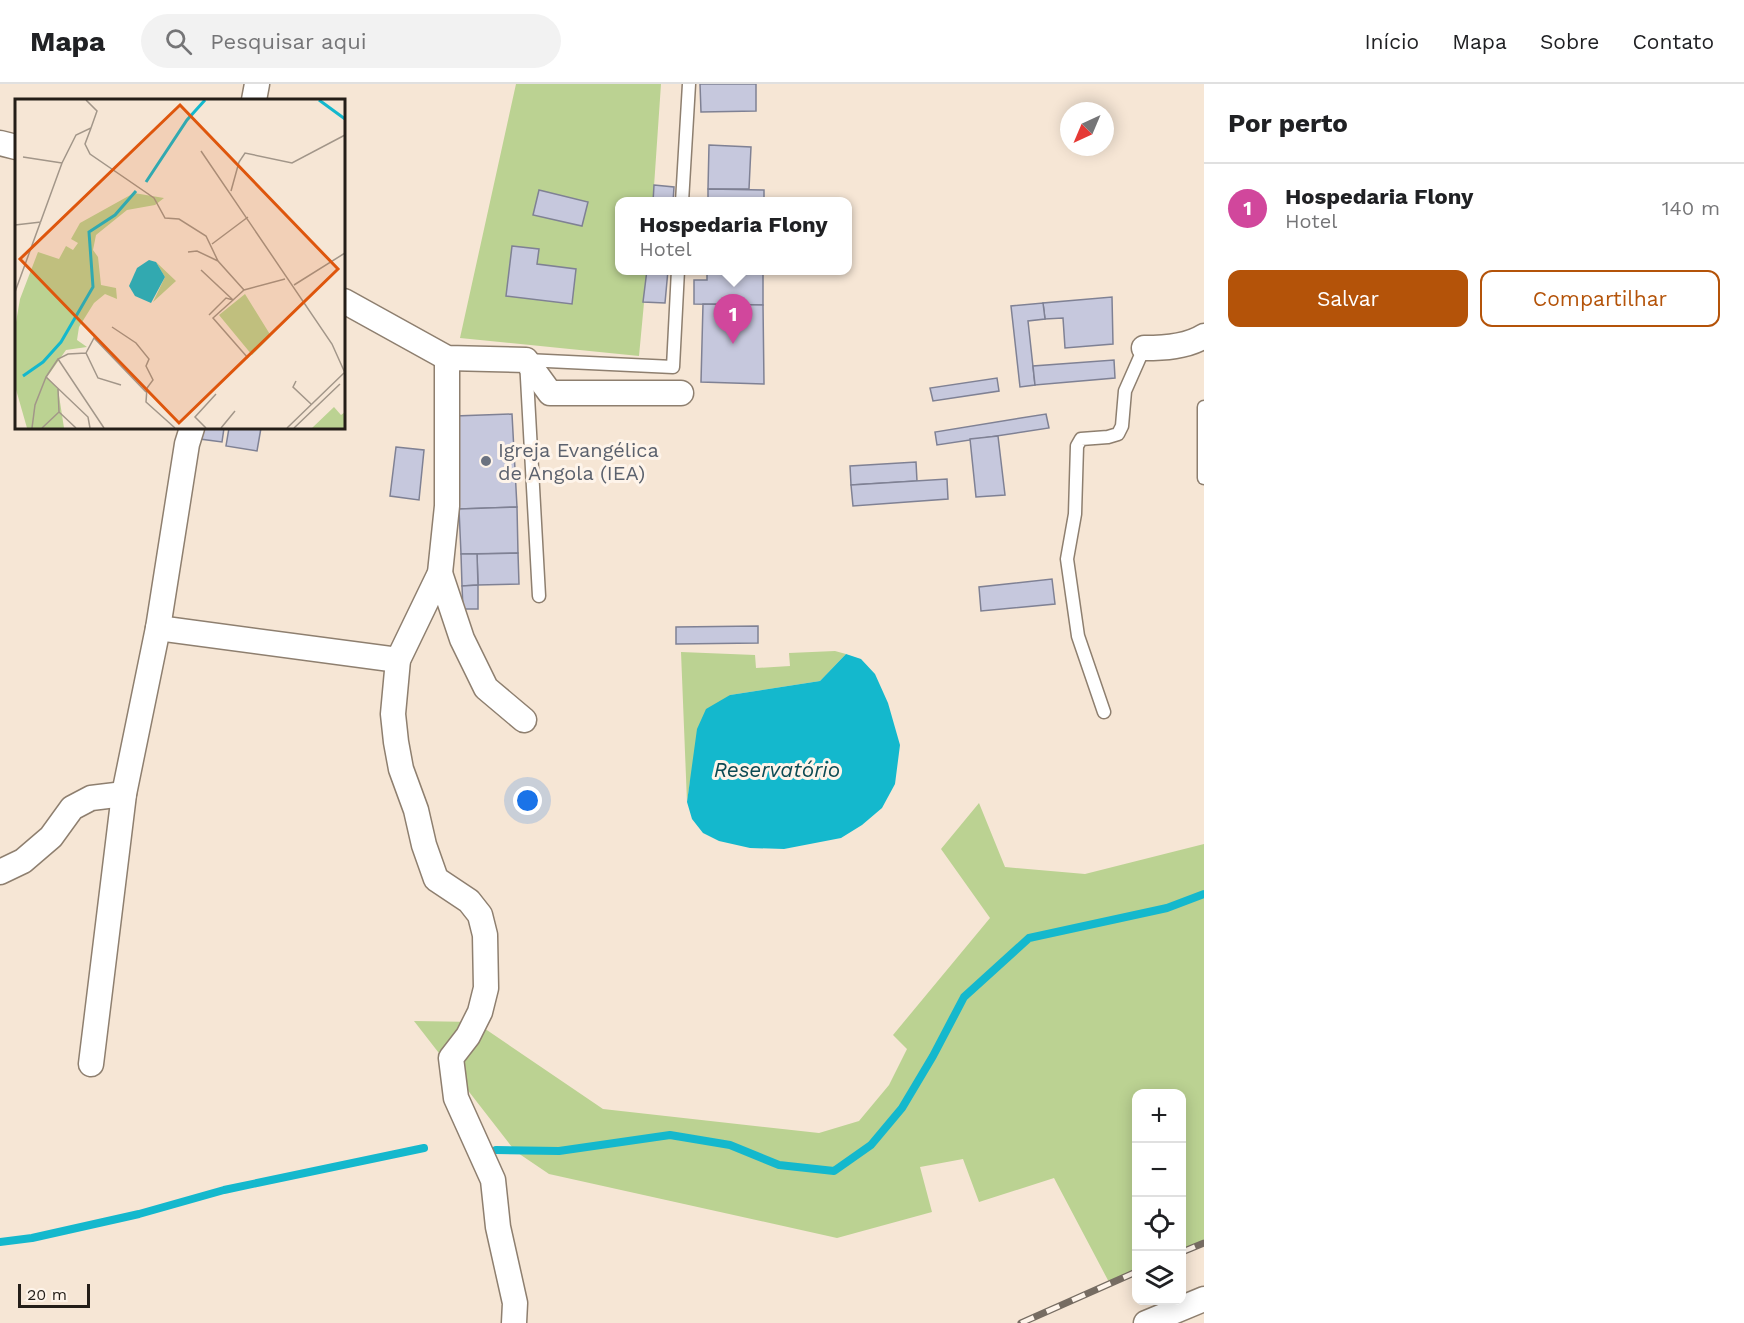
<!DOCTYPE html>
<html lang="pt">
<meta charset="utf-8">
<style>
:root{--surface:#fff;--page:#f2f2f2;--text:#202124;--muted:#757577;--line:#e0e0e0;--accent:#b45309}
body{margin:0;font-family:"Work Sans",sans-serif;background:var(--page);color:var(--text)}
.controls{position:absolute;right:18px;bottom:18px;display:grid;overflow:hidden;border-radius:12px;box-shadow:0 3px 15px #0003}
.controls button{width:54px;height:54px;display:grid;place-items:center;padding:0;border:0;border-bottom:2px solid var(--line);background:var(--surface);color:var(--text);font:30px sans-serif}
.compass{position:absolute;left:1060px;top:18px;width:54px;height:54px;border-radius:50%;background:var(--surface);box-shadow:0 3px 15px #0003;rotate:224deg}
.scale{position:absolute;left:18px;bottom:15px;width:72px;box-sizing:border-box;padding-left:6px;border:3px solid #241e18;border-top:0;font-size:16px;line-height:21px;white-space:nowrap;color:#241e18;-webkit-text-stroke:4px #fef4ea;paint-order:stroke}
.you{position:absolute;left:528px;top:717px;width:21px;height:21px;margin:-15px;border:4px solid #fff;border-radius:50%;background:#1a73e8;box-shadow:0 0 0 9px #1a73e833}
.badge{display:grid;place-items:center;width:39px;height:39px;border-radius:50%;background:var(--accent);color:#fff;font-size:20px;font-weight:700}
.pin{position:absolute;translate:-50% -50px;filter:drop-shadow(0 2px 3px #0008)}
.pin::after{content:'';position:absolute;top:32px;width:21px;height:18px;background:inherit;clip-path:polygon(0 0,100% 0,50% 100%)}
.popup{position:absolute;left:615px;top:113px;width:237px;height:78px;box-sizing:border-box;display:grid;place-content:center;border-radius:12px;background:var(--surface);filter:drop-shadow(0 2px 4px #0005);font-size:20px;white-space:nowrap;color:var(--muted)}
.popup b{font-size:22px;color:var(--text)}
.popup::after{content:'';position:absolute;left:50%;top:100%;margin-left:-12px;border:12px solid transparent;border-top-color:var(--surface)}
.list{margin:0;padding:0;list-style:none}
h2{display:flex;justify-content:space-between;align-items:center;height:78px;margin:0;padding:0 24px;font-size:26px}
h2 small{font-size:20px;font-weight:400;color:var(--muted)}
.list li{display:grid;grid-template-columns:39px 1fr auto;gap:18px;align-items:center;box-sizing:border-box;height:90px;padding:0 24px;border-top:2px solid var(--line)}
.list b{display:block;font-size:22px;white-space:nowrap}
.list p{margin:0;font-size:20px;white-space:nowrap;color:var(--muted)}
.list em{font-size:20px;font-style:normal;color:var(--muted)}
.actions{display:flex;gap:12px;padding:18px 24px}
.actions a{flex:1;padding:14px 0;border:2px solid var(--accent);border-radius:12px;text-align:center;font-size:21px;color:var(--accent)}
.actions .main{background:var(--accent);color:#fff}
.icon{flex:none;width:33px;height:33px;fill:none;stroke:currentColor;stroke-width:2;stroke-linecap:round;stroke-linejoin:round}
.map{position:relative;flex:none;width:1204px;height:1239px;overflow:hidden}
header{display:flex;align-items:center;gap:36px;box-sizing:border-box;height:84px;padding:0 30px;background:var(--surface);border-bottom:2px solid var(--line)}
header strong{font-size:28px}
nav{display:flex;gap:33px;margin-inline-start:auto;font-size:21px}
.search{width:420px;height:54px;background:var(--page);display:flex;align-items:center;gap:15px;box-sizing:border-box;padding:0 21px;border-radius:33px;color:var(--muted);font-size:22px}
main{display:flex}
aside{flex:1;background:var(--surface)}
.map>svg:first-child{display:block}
.green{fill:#bbd292}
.water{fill:#14b8cd}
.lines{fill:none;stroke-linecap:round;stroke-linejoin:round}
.stream{stroke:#14b8cd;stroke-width:8}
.building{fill:#c6c8dd;stroke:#7f8194;stroke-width:1.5}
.lane-casing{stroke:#8e7f6f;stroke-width:15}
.street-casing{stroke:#8e7f6f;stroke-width:27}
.lane{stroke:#fff;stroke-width:12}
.street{stroke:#fff;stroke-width:24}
.rail-casing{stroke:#766c62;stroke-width:7}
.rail{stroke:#fef4ea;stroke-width:4.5;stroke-dasharray:14;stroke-linecap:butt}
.worship-dot{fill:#6b7280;stroke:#fef4ea;stroke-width:2}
.labels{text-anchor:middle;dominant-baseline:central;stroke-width:6;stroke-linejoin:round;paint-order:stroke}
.worship-label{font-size:20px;fill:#5b616d;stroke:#fef4ea;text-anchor:start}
.water-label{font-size:21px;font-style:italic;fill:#0b4a53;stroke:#fef4ea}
.inset-river{fill:none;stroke:#14b8cd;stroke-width:3}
.inset-road{fill:none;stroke:#a29689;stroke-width:1.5}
.view{fill:#de560d;fill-opacity:0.15;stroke:#de560d;stroke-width:3}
.inset-edge{fill:none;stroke:#241e18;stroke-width:3}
</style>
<header>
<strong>Mapa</strong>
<div class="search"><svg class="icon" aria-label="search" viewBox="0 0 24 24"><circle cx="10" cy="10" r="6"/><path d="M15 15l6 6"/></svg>Pesquisar aqui</div>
<nav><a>Início</a><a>Mapa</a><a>Sobre</a><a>Contato</a></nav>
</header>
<main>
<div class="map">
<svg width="1204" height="1239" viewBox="0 0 1204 1239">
<rect width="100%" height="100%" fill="#f6e6d5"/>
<g class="green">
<polygon points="516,0 661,0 653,117 619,118 619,186 647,187 639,272 460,254"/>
<polygon points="835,567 846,570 820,597 730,611 690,697 687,718 681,568 755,571 756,584 790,582 789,569"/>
<polygon points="979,719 1005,783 1085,790 1204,760 1204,1159 1182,1168 1182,1010 1136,1010 1136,1188 1110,1200 1054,1094 979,1118 963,1075 920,1083 932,1128 837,1154 549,1090 515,1067 414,937 475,938 603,1025 819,1049 859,1037 889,1001 907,965 893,951 990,834 941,765"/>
</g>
<polygon class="water" points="846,570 861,575 875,590 888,619 900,661 895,700 882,724 862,741 841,754 784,765 750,764 719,757 703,749 692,735 687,718 697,645 706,625 730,611 820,597"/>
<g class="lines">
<g class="stream">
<polyline points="496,1066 559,1067 670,1051 730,1061 779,1081 834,1087 871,1061 902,1024 933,972 964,913 1029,854 1167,824 1204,810"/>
<polyline points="0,1158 32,1154 139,1130 224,1106 424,1064"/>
</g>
</g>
<g class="building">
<polygon points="700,0 756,0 756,27 701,28"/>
<polygon points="709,61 751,63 749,105 708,105"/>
<polygon points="654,101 674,103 673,118 653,118"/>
<polygon points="708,105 764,106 764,118 708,118"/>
<polygon points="539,106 588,118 582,142 533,131"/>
<polygon points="512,162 539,165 537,180 576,185 572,220 506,212"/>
<polygon points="647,186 668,186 665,219 643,218"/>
<polygon points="707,186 763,186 763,221 694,220 694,196 707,196"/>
<polygon points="1112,213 1113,260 1065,264 1063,234 1045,235 1043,219"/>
<polygon points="1043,219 1045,235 1028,237 1035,301 1020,303 1011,222"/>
<polygon points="703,220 763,221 764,300 701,298"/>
<polygon points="1114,276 1115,294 1035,301 1033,282"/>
<polygon points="997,294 999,307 933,317 930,304"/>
<polygon points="512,330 517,423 459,425 455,332"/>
<polygon points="1046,330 1049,344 937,361 935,348"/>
<polygon points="202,344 224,344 222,358 200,355"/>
<polygon points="229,344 261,344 257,367 226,362"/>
<polygon points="998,352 1005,411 976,413 970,355"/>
<polygon points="396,363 424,366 419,416 390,412"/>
<polygon points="916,378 917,397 851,401 850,382"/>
<polygon points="947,395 948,415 853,422 851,401"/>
<polygon points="517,423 518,469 461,470 459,425"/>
<polygon points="518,469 519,500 478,501 477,470"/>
<polygon points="461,470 477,470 478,501 462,502"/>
<polygon points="1052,495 1055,520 981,527 979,503"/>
<polygon points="478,501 478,525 463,525 462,502"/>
<polygon points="758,542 758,559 676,560 676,543"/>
</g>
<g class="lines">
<defs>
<g id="lane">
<polyline points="682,118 689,0"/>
<polyline points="1204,323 1204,394"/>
<polyline points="539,512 526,276 673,283 678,186"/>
<polyline points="1104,628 1078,552 1067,475 1075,430 1077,362 1081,355 1108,353 1118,350 1122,342 1125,307 1144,264"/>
</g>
<g id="street">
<polyline points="254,16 257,0"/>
<polyline points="0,59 16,63"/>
<polyline points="344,217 447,274 526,276 550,309 681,309"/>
<path d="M1144,264C1163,264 1187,263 1204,252"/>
<polyline points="447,274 447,422 440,489 398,576 393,630 396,658 401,685 416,726 424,761 436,795 469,817 480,831 485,851 486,904 480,928 468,952 451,974 456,1014 493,1096 498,1143 515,1219 514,1239"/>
<polyline points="440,489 462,555 486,604 524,636"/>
<polyline points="158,544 398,576"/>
<polyline points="0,788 23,777 51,753 72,724 91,714 124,710"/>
<polyline points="91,980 124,710 158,544 187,360 192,344"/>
<polyline points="1146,1239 1204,1215"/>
</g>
</defs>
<use href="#lane" class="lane-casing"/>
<use href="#street" class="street-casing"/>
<use href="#lane" class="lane"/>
<use href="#street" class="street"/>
<defs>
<g id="rail">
<polyline points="1182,1168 1204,1159"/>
<polyline points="1021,1239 1136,1188"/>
</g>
</defs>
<use href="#rail" class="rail-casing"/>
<use href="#rail" class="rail"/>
</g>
<circle class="worship-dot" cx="486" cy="377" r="6"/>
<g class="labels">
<g class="worship-label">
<text x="498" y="366">Igreja Evangélica<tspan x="498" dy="23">de Angola (IEA)</tspan></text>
</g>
<g class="water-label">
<text x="777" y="685">Reservatório</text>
</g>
</g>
<g transform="translate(15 15)">
<rect width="330" height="330" fill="#f6e6d5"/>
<path d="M119,94L149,99L140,106L112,111L81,136L78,151L83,158L86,186L101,189L102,200L90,195L79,204L64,228L62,241L72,248L51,251L32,278L43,290L49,329H12L0,287V229L5,200L23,153L44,160L51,147L58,151L63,144L56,140L65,124ZM141,163L161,182L138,203L150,178ZM230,195L256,237L237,256L204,216ZM319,308L326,316L330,313V329H297Z" fill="#bbd292"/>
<path d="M134,161L141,163L150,178L136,204L120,197L114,187L122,169Z" fill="#14b8cd"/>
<path class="inset-river" d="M304,1L330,20M131,83L172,21L190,1M8,277L28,263L46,243L78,188L74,133L100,116L121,92"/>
<path class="inset-road" d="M76,29L70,45L75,55L139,99L150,119L164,120L191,137L203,162L229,191M186,52L317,245L330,274M8,58L47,64M216,92L224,63L230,54L277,64L330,36M0,126L26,123M197,145L233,118M173,153L182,152L203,162M186,171L218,201L198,219L233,259M279,186L330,154M0,193L47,64L61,36L76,29L82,12L71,1M194,216L211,199L218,201L229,191L270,180M97,228L121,244L134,260L131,267L138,281L132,289L131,303L160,329M71,254L79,239L131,293M43,260L31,278L73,318L75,329M281,282L278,288L296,305M44,313L61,329M17,329L20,306L31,278M27,329L44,313L43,290M89,329L43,260L53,255L71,254L83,279L106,286M191,329L180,318L201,295M206,329L220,312M272,329L330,273M279,329L325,285"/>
<path class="view" d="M165,6L323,170L164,324L5,160Z"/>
<rect width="330" height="330" class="inset-edge"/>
</g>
</svg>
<div class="controls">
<button>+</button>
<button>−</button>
<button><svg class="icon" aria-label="locate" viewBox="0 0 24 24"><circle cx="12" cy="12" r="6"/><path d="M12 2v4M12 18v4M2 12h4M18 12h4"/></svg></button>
<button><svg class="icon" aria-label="layers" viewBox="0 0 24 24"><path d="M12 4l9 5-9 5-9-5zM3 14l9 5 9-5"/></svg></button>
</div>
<svg class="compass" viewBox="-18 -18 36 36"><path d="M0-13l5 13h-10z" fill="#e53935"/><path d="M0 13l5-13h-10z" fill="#757577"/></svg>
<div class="scale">20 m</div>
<div class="you"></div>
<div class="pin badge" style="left:733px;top:260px;background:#d1479c">1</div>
<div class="popup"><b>Hospedaria Flony</b>Hotel</div>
</div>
<aside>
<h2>Por perto<small></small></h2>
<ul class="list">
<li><span class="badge" style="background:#d1479c">1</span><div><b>Hospedaria Flony</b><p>Hotel</p></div><em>140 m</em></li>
</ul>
<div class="actions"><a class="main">Salvar</a><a>Compartilhar</a></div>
</aside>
</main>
